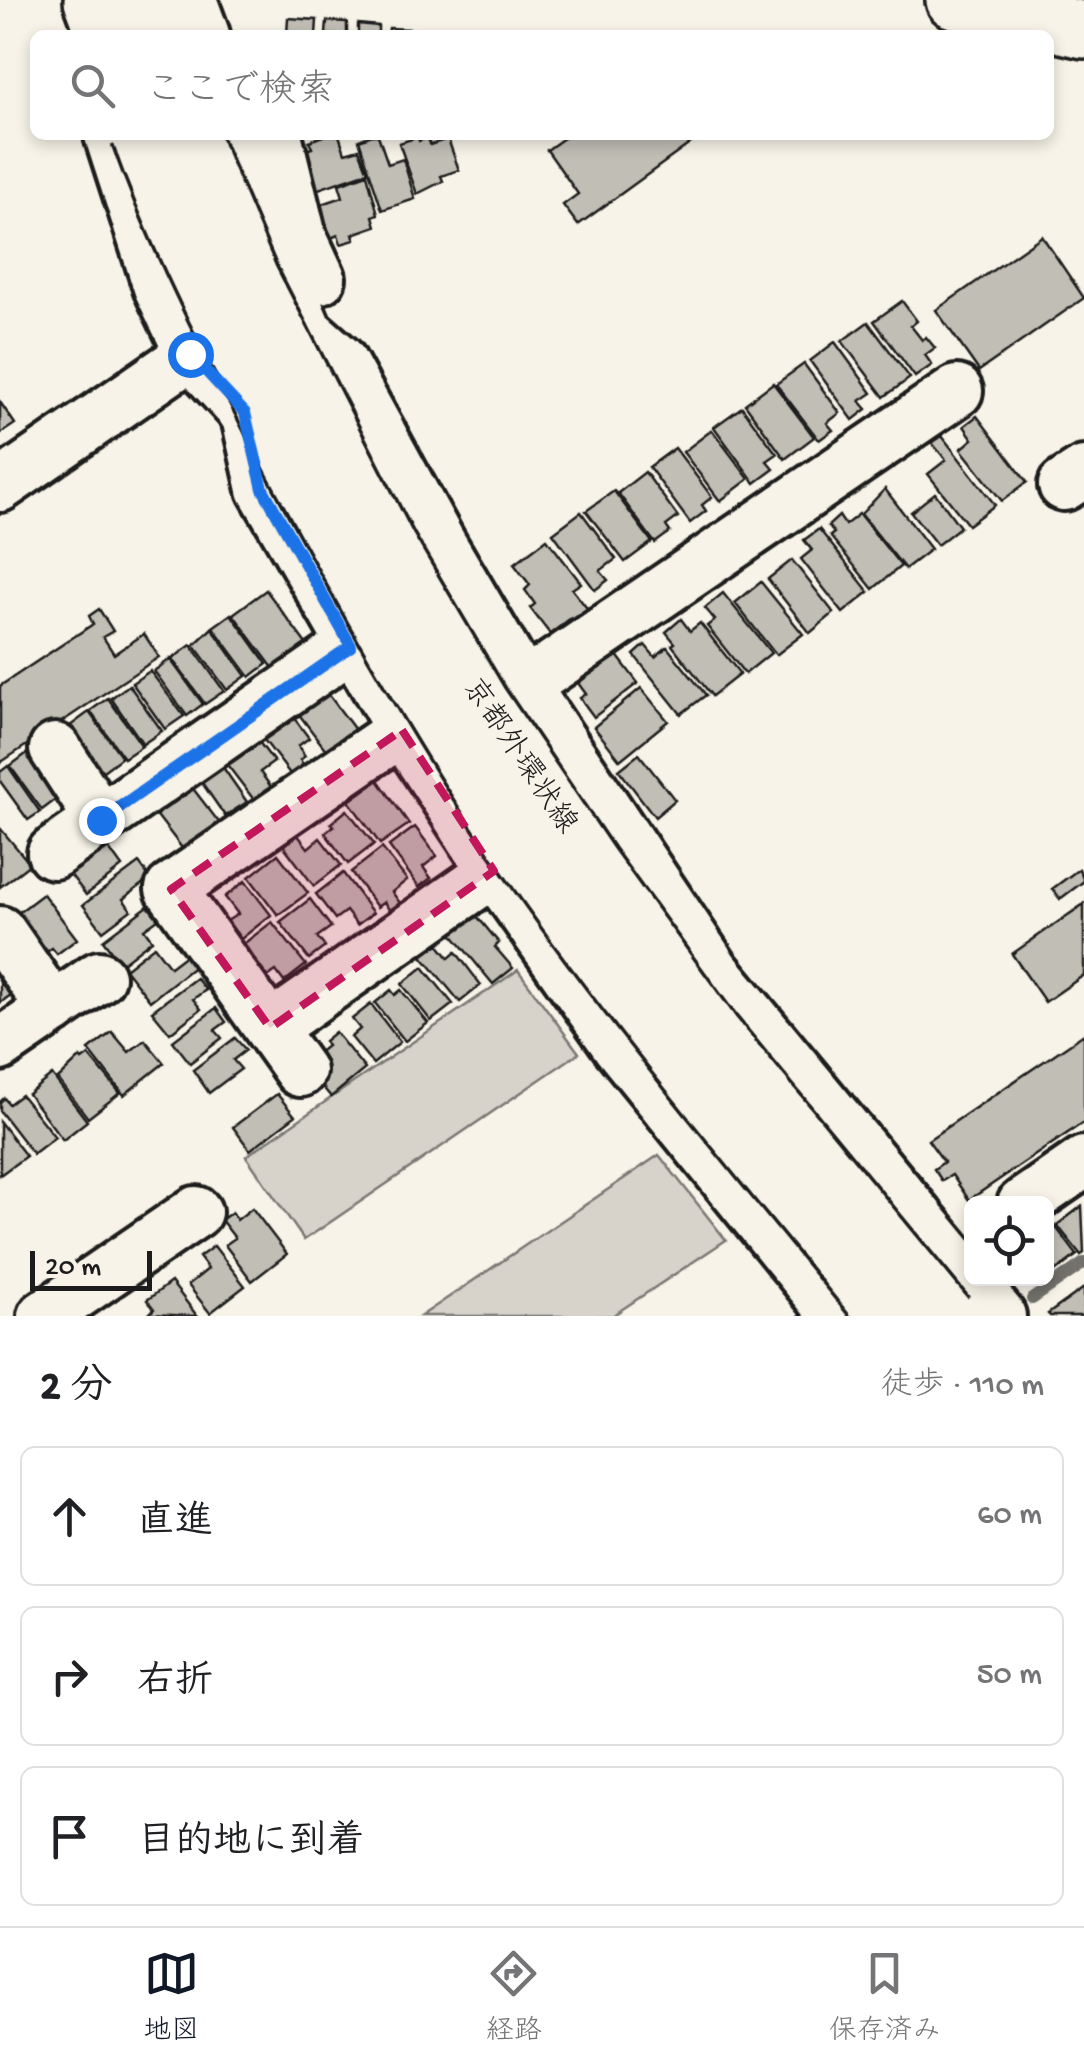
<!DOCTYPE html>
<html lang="ja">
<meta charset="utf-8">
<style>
:root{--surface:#fff;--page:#f2f2f2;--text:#202124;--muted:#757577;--line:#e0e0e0;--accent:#111827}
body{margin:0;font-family:"Gochi Hand","Klee One",sans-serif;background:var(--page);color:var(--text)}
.controls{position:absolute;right:30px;bottom:30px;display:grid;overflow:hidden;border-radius:15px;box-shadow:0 5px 15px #0003}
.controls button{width:90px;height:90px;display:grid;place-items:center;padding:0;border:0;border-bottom:2px solid var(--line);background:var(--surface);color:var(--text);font:50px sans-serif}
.scale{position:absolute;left:30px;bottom:25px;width:122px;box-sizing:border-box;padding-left:10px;border:5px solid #1c1c1c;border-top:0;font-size:28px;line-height:35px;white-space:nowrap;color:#1c1c1c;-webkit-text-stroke:8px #f7f3e8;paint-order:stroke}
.stop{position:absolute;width:30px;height:30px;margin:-22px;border:8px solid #1a73e8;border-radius:50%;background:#fff}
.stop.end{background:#1a73e8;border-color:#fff;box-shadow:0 2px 10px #0008}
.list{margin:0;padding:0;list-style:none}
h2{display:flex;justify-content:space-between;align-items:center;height:130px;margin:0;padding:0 40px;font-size:42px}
h2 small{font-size:32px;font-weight:400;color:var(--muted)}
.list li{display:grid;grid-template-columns:65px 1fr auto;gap:30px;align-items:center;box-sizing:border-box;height:140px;margin:0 20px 20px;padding:0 20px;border:2px solid var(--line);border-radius:15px}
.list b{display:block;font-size:38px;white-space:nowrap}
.list em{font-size:32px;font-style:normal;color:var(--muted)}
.icon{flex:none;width:55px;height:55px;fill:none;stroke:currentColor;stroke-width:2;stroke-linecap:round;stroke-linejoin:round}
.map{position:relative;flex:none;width:1084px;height:1316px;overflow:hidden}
.search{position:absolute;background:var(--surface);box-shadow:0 5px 15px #0003;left:30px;right:30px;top:30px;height:110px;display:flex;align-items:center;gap:25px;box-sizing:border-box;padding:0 35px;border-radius:15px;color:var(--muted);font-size:38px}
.sheet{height:610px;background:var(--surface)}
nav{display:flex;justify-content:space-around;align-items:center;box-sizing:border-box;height:140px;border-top:2px solid var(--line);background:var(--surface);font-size:28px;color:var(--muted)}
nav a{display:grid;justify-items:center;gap:5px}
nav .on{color:var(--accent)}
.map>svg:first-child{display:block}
.green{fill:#d7d3cb;stroke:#7a7874;stroke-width:2.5}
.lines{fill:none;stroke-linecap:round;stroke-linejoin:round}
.stream{stroke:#72716c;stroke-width:12}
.building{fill:#c0beb5;stroke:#1c1c1c;stroke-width:2.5}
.minor-casing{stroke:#1c1c1c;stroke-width:58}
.major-casing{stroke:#1c1c1c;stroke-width:62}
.minor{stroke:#f7f3e8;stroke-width:50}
.major{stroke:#f7f3e8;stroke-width:55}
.major-bridge-casing{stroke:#1c1c1c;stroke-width:62;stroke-linecap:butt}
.major-bridge{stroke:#f7f3e8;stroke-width:55}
.route{stroke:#1a73e8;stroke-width:12}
.marked{fill:#c2185b;fill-opacity:0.2;stroke:#c2185b;stroke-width:8;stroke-dasharray:20 12;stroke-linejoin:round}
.labels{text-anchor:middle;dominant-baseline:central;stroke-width:9;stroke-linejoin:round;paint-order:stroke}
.street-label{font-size:30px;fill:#1c1c1c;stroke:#f7f3e8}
</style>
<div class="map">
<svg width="1084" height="1316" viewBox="0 0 1084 1316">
<rect width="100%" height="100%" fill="#f7f3e8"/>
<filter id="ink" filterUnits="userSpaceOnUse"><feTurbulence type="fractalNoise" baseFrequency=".01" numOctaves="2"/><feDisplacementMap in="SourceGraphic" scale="20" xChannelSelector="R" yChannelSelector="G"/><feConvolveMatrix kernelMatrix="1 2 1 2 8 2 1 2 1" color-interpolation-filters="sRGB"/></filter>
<g filter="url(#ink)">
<g class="green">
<polygon points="518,970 579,1053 304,1240 246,1156"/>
<polygon points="659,1155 726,1240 612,1316 421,1316"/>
</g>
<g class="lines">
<polyline class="stream" points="1032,1299 1084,1263"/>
</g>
<g class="building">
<polygon points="288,18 317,20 316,35 287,35"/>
<polygon points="327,21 347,22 347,35 326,35"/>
<polygon points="358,24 378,26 378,35 358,35"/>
<polygon points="389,28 410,29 409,35 388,35"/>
<polygon points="420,29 441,30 441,35 420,35"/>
<polygon points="326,135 339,135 345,153 359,149 368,172 313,191 300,152 312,148 309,141"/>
<polygon points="372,135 378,135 388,164 403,159 415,199 382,210 359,140"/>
<polygon points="568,135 702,135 578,225 563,205 578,194 547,150"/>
<polygon points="418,137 419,141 428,138 430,145 448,139 459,170 441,176 443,181 417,194 399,143"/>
<polygon points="367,174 378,214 373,216 376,226 353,234 355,240 341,244 338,235 331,238 319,205 343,197 339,184"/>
<polygon points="1042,236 1084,298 979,371 936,310"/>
<polygon points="902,301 917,321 911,326 922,340 926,337 935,348 925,355 932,365 915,377 874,321"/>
<polygon points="868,322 910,378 884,397 842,341"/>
<polygon points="835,342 872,393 860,401 867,409 853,420 810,361"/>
<polygon points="804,364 840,413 827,423 833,430 819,440 776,384"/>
<polygon points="773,383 814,437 785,459 745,404"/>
<polygon points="0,402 15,424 0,434"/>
<polygon points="742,407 777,454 767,461 774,469 755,483 714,427"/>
<polygon points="977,416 1027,482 1002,501 961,449 973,439 964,426"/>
<polygon points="712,430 749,479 720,501 683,452"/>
<polygon points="942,436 995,505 968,525 928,474 946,460 932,443"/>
<polygon points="675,448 712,497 702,505 706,511 690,523 649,467"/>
<polygon points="645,472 678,517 666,526 670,532 655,543 618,493"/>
<polygon points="885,489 931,549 905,569 861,514"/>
<polygon points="614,491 652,542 625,562 586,511"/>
<polygon points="935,493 960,527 937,545 911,512"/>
<polygon points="581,512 616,559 600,571 608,580 595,590 553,533"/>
<polygon points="859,514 901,566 873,589 830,536 834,533 828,526 839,516 845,525"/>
<polygon points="819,529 869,592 843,613 801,559 812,550 804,540"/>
<polygon points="547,539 581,583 572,589 589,611 574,621 571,618 550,634 530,608 535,604 525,590 530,585 514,564"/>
<polygon points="792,560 834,613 810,633 768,579"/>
<polygon points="761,582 803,634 776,655 735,603"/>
<polygon points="266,590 309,648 276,672 233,614"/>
<polygon points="723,593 771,653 745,674 707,626 715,620 705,608"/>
<polygon points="99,609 113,631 103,637 114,654 144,634 159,657 0,763 0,686 93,624 89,616"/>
<polygon points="231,614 267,664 250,677 213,627"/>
<polygon points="681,619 690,631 700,623 740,674 712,696 672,645 675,643 666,632"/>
<polygon points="212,628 246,676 227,690 194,645"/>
<polygon points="191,645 224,691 205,704 172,659"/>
<polygon points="645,645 655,657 667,647 706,695 681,714 634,655"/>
<polygon points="616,654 638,683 594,717 580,698 586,694 578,683"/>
<polygon points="170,659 203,704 187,716 154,671"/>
<polygon points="150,671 184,716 165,729 132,683"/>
<polygon points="129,685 162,731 143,744 111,698"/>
<polygon points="641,688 668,721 620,760 594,727"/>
<polygon points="326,691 355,730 349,734 351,737 329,754 298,713"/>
<polygon points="108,698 142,746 124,758 90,711"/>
<polygon points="89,712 122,757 99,774 66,729"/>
<polygon points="291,714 309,738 298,746 305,756 300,760 307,769 294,779 261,736"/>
<polygon points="256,738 274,762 260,772 275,792 258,805 225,762"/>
<polygon points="30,751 62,795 42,810 10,766"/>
<polygon points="639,754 675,800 655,817 619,770"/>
<polygon points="220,763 247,802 225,816 198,777"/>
<polygon points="8,766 40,812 28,820 0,781 0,772"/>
<polygon points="378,780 409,824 380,844 349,801"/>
<polygon points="191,786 221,825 185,852 155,813"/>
<polygon points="347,810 374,844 348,864 325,833 334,826 331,823"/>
<polygon points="415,827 437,856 423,867 431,878 419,887 389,846"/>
<polygon points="0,828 30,864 0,887"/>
<polygon points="297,834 308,848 320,838 341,865 314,886 283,845"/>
<polygon points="104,842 122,867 86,895 67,870"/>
<polygon points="382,848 407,880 392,892 400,903 390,911 384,902 377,907 351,872"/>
<polygon points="278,854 308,893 278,915 249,877"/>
<polygon points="139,863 150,878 123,899 131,910 103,931 83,905"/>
<polygon points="1079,869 1084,881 1060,899 1052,889"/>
<polygon points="343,873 373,913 357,925 346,911 335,919 316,894"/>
<polygon points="245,881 271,915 241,939 227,921 238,914 225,897"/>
<polygon points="43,894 77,939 57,954 52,948 43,955 14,916"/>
<polygon points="310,899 331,927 317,937 325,947 309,959 280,922"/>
<polygon points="1084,904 1084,975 1045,1002 1012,954"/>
<polygon points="148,906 158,919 144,929 152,940 121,964 103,940"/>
<polygon points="476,915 499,943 495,947 513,968 493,984 451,933"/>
<polygon points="272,922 306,965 284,982 276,971 266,978 242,945"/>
<polygon points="438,944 449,958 456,952 481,985 460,1002 422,956"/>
<polygon points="154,946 170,967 191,951 200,962 150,1001 125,969"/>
<polygon points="423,967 453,1004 431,1021 402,984"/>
<polygon points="0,978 12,994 0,1003"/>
<polygon points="196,978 206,990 193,999 201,1009 170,1033 152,1011"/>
<polygon points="391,990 395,995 401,990 428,1023 405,1041 375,1003"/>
<polygon points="371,1004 400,1042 373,1064 351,1037 360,1029 352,1019"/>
<polygon points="216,1008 226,1022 215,1030 222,1038 190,1063 173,1041"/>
<polygon points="112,1032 129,1052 145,1040 164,1063 124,1095 89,1050"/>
<polygon points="335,1032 365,1069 331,1097 311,1073 324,1063 317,1054 327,1046 324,1041"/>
<polygon points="1084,1034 1084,1122 969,1200 952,1175 942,1181 934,1169 944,1162 928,1140"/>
<polygon points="235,1038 246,1050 233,1060 241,1069 209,1093 193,1070"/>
<polygon points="89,1055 120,1093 88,1118 58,1079 80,1058 82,1060"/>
<polygon points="52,1075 87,1121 63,1140 28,1094"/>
<polygon points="277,1094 295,1116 250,1150 233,1127"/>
<polygon points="21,1095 55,1137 33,1154 0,1111 0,1102 4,1098 9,1104"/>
<polygon points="0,1122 26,1156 0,1175"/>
<polygon points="1082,1206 1084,1253 1081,1255 1057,1225"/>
<polygon points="252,1208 287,1254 252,1281 225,1245 235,1238 221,1220 232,1212 237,1220"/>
<polygon points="1055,1226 1077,1255 1052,1274 1046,1267 1046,1233"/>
<polygon points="214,1246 245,1286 210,1313 188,1285 208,1269 199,1257"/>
<polygon points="1017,1278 1044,1278 1033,1287"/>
<polygon points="171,1282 188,1304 197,1316 149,1314 154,1309 147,1300"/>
<polygon points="1084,1288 1084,1316 1050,1316 1048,1314"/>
</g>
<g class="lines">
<defs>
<g id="minor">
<polyline points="191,0 204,35"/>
<polyline points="110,135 159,287 191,354 245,413"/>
<polyline points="234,135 242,178 307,331 340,360 440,543 524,686 713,969 1000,1316"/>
<polyline points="276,135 301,237 320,278"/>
<polyline points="238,376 263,489 402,730 494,871 618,1046 837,1316"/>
<polyline points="1064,485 1084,472"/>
<polyline points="0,486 191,354"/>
<polyline points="524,686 957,391"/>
<polyline points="55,749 101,820"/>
<polyline points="53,853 351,646"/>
<polyline points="0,932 53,1009"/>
<polyline points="270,1028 494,871"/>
<polyline points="0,1045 99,977"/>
<polyline points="300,1071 171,889 402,730"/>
<polyline points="1023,1204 1084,1162"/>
<polyline points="44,1316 196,1212"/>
</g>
<g id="major">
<polyline points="92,0 105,35"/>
<polyline points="142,0 154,35"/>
<polyline points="954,0 1084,30"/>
</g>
</defs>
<use href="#minor" class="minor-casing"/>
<use href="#major" class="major-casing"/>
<use href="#minor" class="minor"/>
<use href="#major" class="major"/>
<defs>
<g id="major-bridge">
<path d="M140,135C178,241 231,343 283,443C355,579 429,713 515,840C628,1006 761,1160 887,1316"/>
<polyline points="189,135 250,278 388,547 480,703 590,865 713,1034 946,1316"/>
</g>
</defs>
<use href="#major-bridge" class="major-bridge-casing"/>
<use href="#major-bridge" class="major-bridge"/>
</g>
</g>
<g class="lines" filter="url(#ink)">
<polyline class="route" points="101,820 351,646 263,489 245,413 190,354"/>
</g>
<path class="marked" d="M402,730L494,871L270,1028L171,889Z"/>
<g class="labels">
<g class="street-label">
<text transform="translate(518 757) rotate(56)">京都外環状線</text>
</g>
</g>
</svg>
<div class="controls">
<button><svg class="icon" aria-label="locate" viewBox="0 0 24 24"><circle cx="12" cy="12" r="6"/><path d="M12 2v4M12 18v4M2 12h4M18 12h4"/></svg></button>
</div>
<div class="scale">20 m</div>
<div class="stop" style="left:190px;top:354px"></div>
<div class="stop end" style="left:101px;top:820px"></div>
<div class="search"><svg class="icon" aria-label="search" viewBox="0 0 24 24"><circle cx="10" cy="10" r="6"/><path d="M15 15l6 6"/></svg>ここで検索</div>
</div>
<section class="sheet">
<h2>2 分<small>徒歩 · 110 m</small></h2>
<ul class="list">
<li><svg class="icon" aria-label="ahead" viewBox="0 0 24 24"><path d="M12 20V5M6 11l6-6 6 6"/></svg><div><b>直進</b></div><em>60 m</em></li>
<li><svg class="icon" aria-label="right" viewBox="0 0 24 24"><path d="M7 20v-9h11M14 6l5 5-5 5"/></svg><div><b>右折</b></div><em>50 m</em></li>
<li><svg class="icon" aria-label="arrive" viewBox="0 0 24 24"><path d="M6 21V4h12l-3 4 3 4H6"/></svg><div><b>目的地に到着</b></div></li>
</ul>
</section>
<nav>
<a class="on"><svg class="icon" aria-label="map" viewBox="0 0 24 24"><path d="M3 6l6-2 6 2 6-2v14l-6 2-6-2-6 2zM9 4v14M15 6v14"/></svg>地図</a>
<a><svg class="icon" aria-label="directions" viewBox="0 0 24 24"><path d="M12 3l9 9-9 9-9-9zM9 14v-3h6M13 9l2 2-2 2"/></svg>経路</a>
<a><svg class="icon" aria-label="saved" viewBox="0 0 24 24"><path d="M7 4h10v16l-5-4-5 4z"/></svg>保存済み</a>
</nav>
